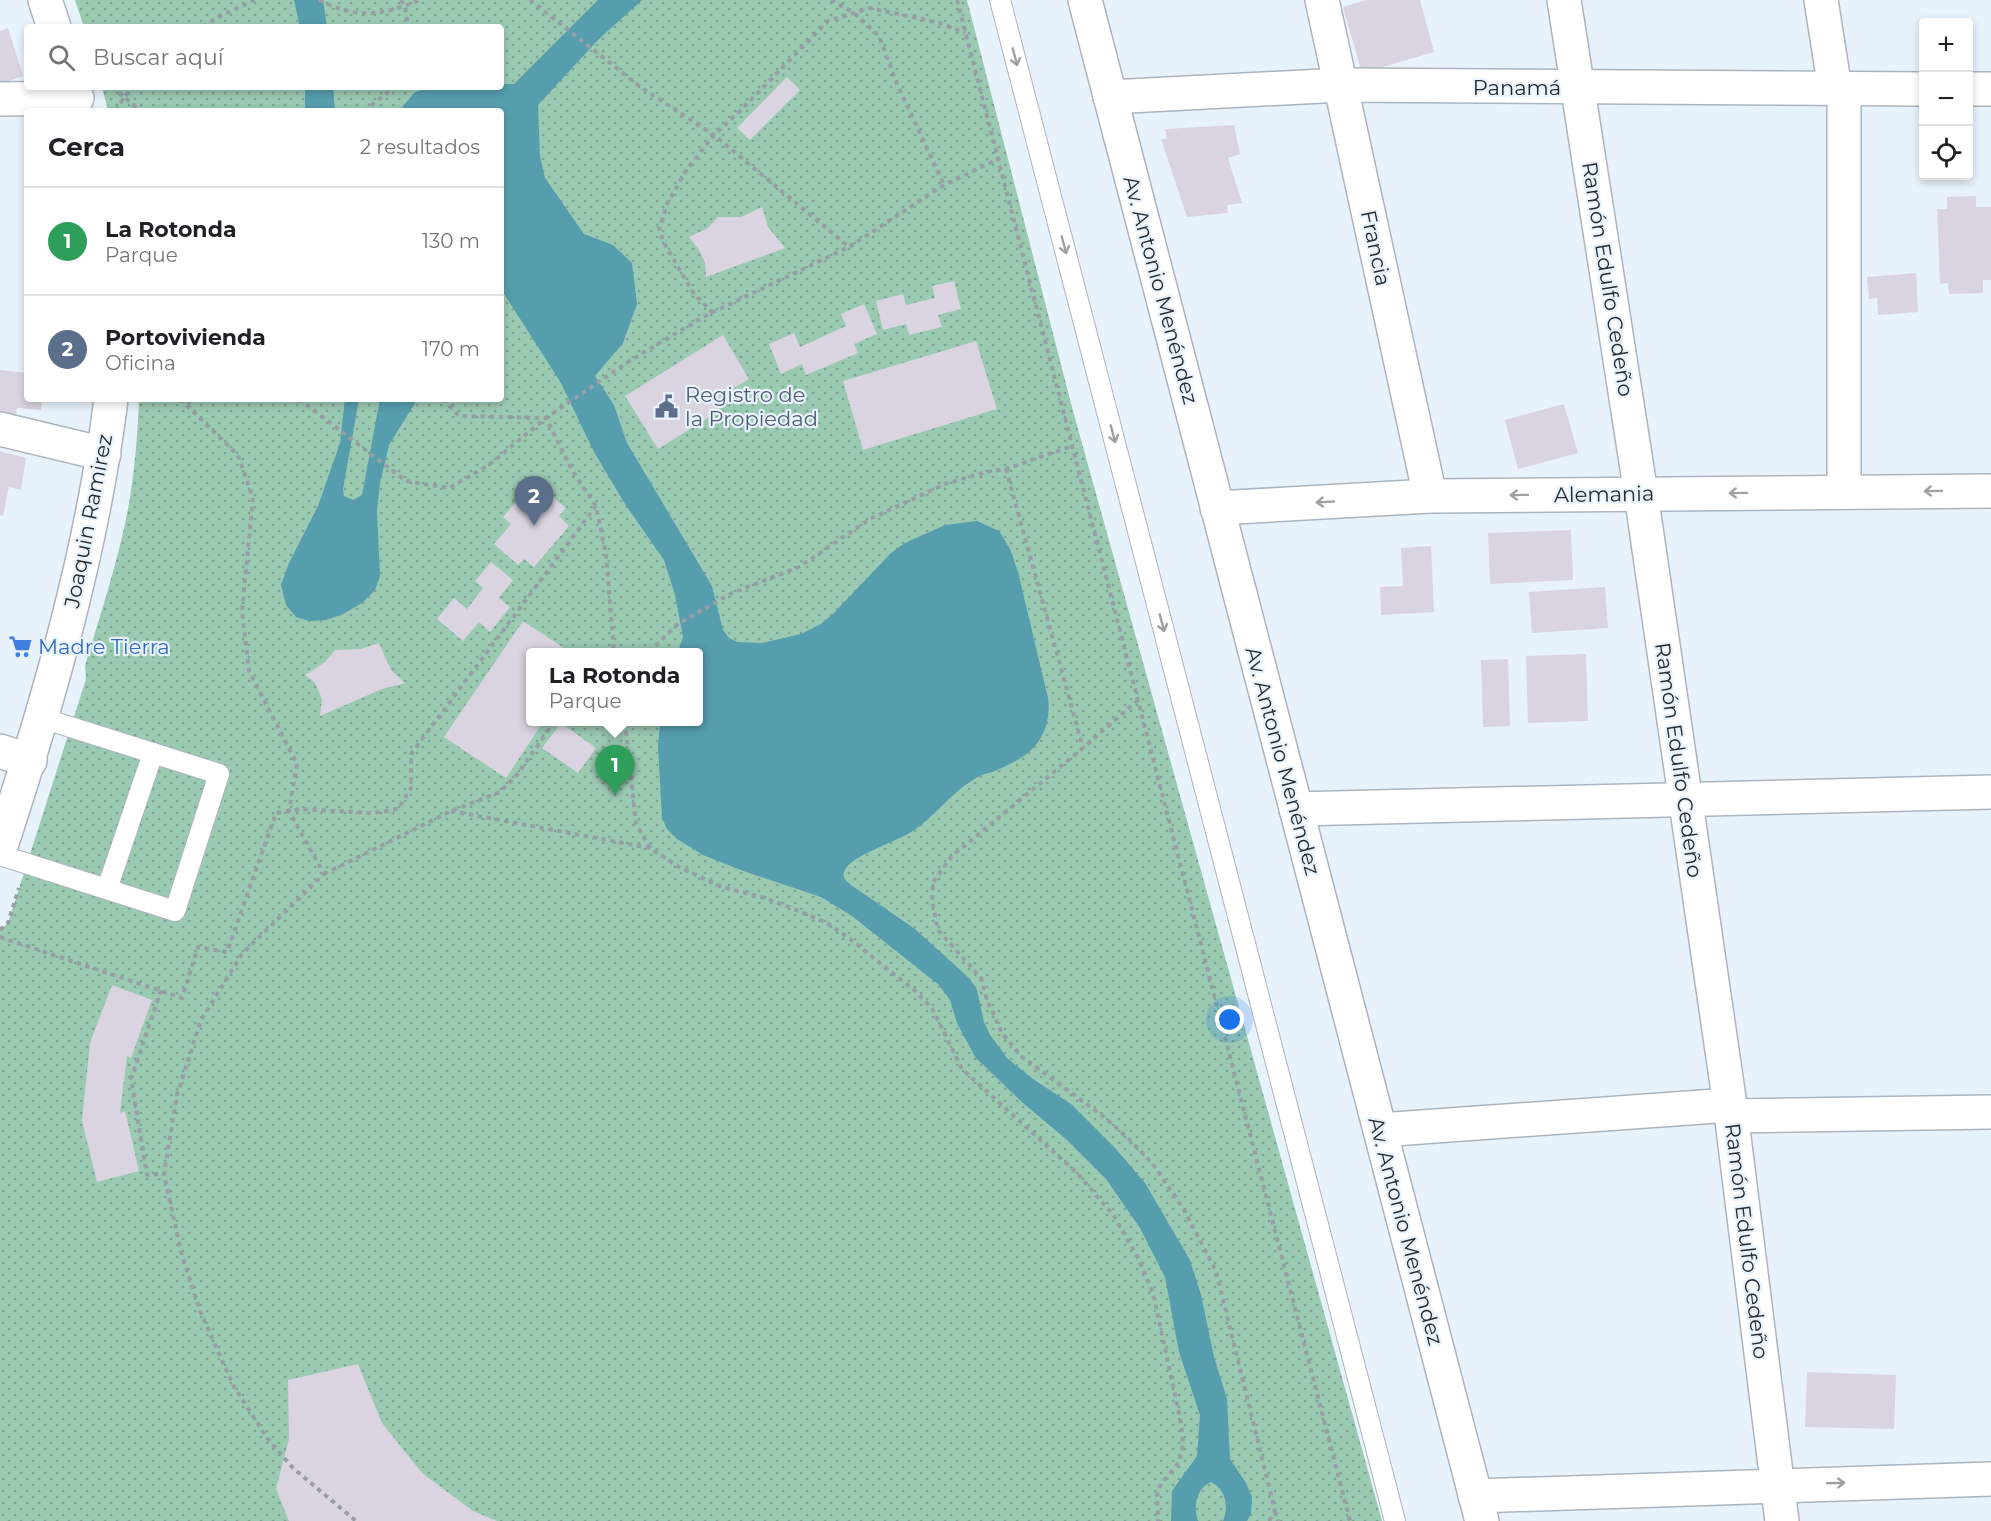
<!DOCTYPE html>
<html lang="es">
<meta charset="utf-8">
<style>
:root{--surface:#fff;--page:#f2f2f2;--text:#202124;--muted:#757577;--line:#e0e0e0;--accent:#db2777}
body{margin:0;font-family:Montserrat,sans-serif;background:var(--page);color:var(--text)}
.controls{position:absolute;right:18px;top:18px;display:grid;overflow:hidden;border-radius:6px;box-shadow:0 3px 9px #0003}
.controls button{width:54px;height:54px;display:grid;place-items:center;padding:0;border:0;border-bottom:2px solid var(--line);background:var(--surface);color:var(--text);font:30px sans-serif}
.you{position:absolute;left:1230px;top:1020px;width:21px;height:21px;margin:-15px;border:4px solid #fff;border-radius:50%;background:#1a73e8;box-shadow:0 0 0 9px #1a73e833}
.badge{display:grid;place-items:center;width:39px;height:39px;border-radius:50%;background:var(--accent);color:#fff;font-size:20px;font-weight:700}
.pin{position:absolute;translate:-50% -50px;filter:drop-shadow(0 2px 3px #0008)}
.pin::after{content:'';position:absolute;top:32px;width:21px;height:18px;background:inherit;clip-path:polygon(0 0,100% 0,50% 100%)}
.popup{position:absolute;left:526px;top:648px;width:177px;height:78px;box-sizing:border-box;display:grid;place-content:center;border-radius:6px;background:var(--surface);filter:drop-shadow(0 2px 4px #0005);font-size:20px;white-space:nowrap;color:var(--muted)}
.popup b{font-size:22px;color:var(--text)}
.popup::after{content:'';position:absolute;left:50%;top:100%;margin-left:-12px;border:12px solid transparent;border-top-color:var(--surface)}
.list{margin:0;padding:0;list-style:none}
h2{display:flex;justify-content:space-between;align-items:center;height:78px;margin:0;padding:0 24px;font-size:26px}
h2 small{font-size:20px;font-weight:400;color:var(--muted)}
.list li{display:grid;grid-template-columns:39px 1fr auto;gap:18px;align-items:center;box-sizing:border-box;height:108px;padding:0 24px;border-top:2px solid var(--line)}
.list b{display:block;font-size:22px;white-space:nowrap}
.list p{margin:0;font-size:20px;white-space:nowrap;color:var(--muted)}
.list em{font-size:20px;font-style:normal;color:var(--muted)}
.icon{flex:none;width:33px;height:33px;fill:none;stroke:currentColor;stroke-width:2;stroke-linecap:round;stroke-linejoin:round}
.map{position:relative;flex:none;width:1991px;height:1521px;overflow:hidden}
.search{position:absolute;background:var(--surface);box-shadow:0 3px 9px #0003;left:24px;top:24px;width:480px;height:66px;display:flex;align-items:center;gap:15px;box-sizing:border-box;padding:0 21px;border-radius:6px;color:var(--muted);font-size:22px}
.panel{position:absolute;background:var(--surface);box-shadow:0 3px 9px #0003;left:24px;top:108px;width:480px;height:294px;border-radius:6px}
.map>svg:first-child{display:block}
.park{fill:url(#park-dots);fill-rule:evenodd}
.water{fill:#569dad}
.building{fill:#d9d4df}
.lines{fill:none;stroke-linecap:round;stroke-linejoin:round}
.lane-casing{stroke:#acb5be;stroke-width:22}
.street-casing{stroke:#acb5be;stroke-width:36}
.secondary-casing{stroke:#acb5be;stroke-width:36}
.path{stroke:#979fa5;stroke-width:4;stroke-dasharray:4.5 4.5;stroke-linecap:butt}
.lane{stroke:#fff;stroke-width:20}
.street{stroke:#fff;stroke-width:33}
.secondary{stroke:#fff;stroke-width:33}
.oneway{stroke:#9ea0a1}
.labels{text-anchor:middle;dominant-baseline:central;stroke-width:4.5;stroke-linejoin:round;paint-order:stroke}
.street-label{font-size:21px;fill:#282b2f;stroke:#e8f2fb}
.service-label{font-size:21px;fill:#4e5e75;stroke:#e8f2fb;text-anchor:start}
.shop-label{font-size:21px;fill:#366cbe;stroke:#e8f2fb;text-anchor:start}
</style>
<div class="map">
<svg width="1991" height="1521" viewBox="0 0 1991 1521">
<defs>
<pattern id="park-dots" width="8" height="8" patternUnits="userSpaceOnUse" patternTransform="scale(1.5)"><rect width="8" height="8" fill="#9bcab3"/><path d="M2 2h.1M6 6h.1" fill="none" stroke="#7ea492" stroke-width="1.8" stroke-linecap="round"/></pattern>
</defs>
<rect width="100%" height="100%" fill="#e8f2fb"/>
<path class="park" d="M75,0H967L1073,411L1382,1521H0V930L8,923L86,679L85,666C97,625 111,583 121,541C133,495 137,446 139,399H501V111H108L102,87H501V27H84ZM531,652H699V722H531Z"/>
<g class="water">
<polygon points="294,0 323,0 327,27 300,27"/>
<path d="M598,0H642L599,39L538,105L540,156L545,178L584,234L613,245L632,263L637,304L623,343L595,376L614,405L627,443L712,586L723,630L729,638L737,642L762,643L801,634L821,624L834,613L891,553L905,543L945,525L977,521L999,531L1010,549L1018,572L1048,698C1051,720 1044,741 1025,755C1017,761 1006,766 997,770C992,773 985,773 980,776C952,790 934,819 908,834C894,842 851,856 845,870C841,877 846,881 851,885L915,929L970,979L977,990L984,1022L990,1035L1007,1058L1033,1079L1071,1104L1116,1149L1145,1183L1190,1260L1201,1295L1214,1357L1227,1399L1230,1459L1246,1483L1252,1497L1251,1514L1247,1521H1223C1229,1507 1226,1489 1211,1482C1196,1489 1193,1506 1198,1521H1171L1172,1491L1197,1456L1200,1415L1179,1352L1165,1277L1140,1228L1106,1179L1067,1140L1024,1104L975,1057L957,1023L950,1000L939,985L852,916L821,897L746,872L703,855L677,839L667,829L662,818L658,746L660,722H699V652H678L683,637L675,595L664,560L625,504L594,452L561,383L501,289V111H399L414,93L427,87H501V84H514Z"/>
<polygon points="305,87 333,87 335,111 305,111"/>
<polygon points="345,399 359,399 343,489 344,496 353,500 362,495 380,399 413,399 415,403 389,445 380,483 377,511 380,576 375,590 362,603 343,614 326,620 310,621 296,617 286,605 281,585 289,563 318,506 340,443"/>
</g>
<g class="building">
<polygon points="1366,0 1420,0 1434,52 1362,73 1343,7"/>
<polygon points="8,28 23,76 0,84 0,31"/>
<polygon points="787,77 800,90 750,140 737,128"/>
<polygon points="1234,125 1240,154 1228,158 1242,203 1227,205 1228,213 1187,217 1161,139 1167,139 1165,129"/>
<polygon points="1976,196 1976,207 1991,207 1991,280 1983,280 1983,293 1949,294 1948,283 1940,284 1937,209 1947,209 1947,197"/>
<polygon points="762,207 768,227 785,248 706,277 705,263 699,250 689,237 708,228 718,217 741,217"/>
<polygon points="1916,273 1918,312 1878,315 1877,298 1869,299 1867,277"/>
<polygon points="954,281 961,309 938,315 942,327 909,335 906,324 883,330 876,301 903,294 906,305 935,298 932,286"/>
<polygon points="864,304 877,334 854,344 858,353 806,375 802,364 781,374 769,344 794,333 800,347 846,326 841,314"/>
<polygon points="723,335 749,379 713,401 719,411 658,449 625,396"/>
<polygon points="976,341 997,409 863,450 843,381"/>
<polygon points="0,370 27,373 27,399 42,399 41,410 17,408 16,417 0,416"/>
<polygon points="1564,404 1578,453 1518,469 1505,420"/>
<polygon points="0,451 26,458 21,490 9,487 3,516 0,515"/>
<polygon points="542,488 566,508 559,516 569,526 534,567 524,559 518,565 494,544 511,524 503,517 527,490 535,496"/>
<polygon points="1571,530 1573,580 1490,584 1488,533"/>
<polygon points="1431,546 1434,612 1381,615 1380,587 1403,586 1401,548"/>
<polygon points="491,562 513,580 499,598 510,607 490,632 479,622 463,641 437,619 454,598 467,609 483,588 475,581"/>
<polygon points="1605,587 1608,628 1532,633 1529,592"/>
<polygon points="523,621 570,652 531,652 531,722 543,722 506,778 444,737"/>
<polygon points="379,643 391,670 405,683 382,689 320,716 322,699 315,683 305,675 325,662 335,650 361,649"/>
<polygon points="1586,654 1588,721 1528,723 1526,656"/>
<polygon points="1508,659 1510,726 1483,727 1481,660"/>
<polygon points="561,723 596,748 578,773 542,748"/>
<polygon points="112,985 152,1000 131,1058 127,1056 120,1113 125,1111 139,1171 97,1182 82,1121 90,1043"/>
<polygon points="358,1364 382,1423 422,1473 473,1511 497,1521 289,1521 276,1489 289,1439 288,1380"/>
<polygon points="1807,1372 1896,1375 1894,1429 1805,1427"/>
</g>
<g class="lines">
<defs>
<g id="lane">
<polyline points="1000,0 1395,1521"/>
<polyline points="0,855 175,911 219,774 42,718"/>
<polyline points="107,889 153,753"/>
</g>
<g id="street">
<polyline points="45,0 54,27"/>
<polyline points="1322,0 1430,496"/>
<polyline points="1564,0 1641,494 1730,1105 1782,1521"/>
<polyline points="1821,0 1835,89 1844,89 1844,492"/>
<polyline points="1968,89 1991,89"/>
<polyline points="1110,97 1341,85 1924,89"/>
<polyline points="0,99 77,98"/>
<polyline points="0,429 104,454"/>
<polyline points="1217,508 1430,496 1991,491"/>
<polyline points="0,751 30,761"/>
<polyline points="1296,809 1991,792"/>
<path d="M0,849C48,702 92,553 111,399"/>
<polyline points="1380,1130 1730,1105 1731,1116 1991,1112"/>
<polyline points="1475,1496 1991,1479"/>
</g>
<polyline id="secondary" points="1085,0 1482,1521"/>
</defs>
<use href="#lane" class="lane-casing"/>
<use href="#street" class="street-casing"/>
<use href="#secondary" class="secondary-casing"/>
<g class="path">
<path d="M319,0C356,19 382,16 419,0"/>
<polyline points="401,0 405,6 408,27"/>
<polyline points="530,0 642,88 714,135 849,247"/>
<polyline points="831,0 854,13 879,36 897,84 944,185"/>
<polyline points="957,0 1350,1521"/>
<path d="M203,27C218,15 237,9 254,0"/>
<polyline points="112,87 141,111"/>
<polyline points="116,111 124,97 134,87"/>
<polyline points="364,111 395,87"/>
<polyline points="713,313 694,294 664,243 659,229 668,202 687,169 714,135 740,111 828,21 870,8 940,23 965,33"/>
<polyline points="180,399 238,455 253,498 242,611 249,671 297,764 289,811 324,874 242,954 201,1020 177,1095 164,1174 181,1252 200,1311 233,1385 267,1438 293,1468 356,1521"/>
<polyline points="189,399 190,407"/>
<polyline points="299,399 406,481 449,488 489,465 546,418 628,362 705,316 849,247 944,185 998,159"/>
<polyline points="443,399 459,416 546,418 572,470 596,506 606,554 614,652"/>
<polyline points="1006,469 1083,748"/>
<polyline points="649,652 678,624 732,593 799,567 870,519 945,484 986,472 1006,469 1072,446"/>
<polyline points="1138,700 1083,748 952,856 933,882 932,901 938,930 981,978 987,1000 1002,1033 1021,1056 1104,1117 1132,1142 1152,1163 1183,1208 1216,1271 1275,1511 1269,1521"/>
<polyline points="625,722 636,824 651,849 681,868 722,887 765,898 794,909 827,923 850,939 915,991 932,1008 962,1069 1078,1174 1114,1216 1138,1258 1153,1293 1181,1423 1183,1445 1179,1462 1160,1486 1157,1495 1158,1521"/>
<polyline points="451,811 650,848"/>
<polyline points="324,874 451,811 500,792 517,775 554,722"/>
<polyline points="0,930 8,923 19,888"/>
<polyline points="0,937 182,998 198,947 227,952 276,813 301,809 373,813 398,809 411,788 411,754 596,506"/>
<polyline points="161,990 131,1079 147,1175 164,1174"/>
<polyline points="1275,1511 1278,1521"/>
</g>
<use href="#lane" class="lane"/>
<use href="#street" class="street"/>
<use href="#secondary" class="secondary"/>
</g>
<defs><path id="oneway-shaft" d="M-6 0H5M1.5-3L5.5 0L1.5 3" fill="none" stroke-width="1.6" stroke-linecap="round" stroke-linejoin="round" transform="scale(1.5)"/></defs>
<g class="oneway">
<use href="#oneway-shaft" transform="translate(1015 57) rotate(75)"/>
<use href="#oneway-shaft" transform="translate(1064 245) rotate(75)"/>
<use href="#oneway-shaft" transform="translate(1113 434) rotate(75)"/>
<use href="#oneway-shaft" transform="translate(1933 491) rotate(179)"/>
<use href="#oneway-shaft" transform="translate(1738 493) rotate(179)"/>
<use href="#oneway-shaft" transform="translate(1519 495) rotate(179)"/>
<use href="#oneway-shaft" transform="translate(1325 502) rotate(177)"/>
<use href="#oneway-shaft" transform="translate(1162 623) rotate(75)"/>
<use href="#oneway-shaft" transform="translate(1836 1483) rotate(-2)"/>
</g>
<defs>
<symbol id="civic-bare" viewBox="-9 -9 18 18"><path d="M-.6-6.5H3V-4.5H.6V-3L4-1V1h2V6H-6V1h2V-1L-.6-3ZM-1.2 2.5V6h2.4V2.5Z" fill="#5c6f8a" stroke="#e8f2fb" stroke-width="2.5" paint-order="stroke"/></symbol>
<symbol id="supermarket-bare" viewBox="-9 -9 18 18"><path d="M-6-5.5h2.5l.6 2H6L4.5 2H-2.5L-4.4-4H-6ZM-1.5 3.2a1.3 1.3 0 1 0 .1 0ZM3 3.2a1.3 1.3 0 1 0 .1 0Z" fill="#3f7fe0" stroke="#e8f2fb" stroke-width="2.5" paint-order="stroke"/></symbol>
</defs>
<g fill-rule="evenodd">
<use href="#civic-bare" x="650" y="390" width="33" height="33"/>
<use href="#supermarket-bare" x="4" y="630" width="33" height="33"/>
</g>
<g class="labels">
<g class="street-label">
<text x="1517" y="87">Panamá</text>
<text transform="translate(1376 248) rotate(78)">Francia</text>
<text transform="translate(1608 279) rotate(81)">Ramón Edulfo Cedeño</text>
<text transform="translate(1161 290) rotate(75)">Av. Antonio Menéndez</text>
<text transform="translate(1604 494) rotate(-1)">Alemania</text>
<text transform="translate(88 521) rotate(-79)">Joaquin Ramirez</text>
<text transform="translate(1679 760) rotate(82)">Ramón Edulfo Cedeño</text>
<text transform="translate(1283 761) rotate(75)">Av. Antonio Menéndez</text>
<text transform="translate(1406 1231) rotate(75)">Av. Antonio Menéndez</text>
<text transform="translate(1747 1241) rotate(83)">Ramón Edulfo Cedeño</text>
</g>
<g class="service-label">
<text x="685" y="394">Registro de<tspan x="685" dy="24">la Propiedad</tspan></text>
</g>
<g class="shop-label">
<text x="38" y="646">Madre Tierra</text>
</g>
</g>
</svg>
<div class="controls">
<button>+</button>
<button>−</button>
<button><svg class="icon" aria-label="locate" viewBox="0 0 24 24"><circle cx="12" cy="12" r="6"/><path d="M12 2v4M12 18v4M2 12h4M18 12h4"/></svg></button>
</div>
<div class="you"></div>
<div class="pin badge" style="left:615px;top:795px;background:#2e9e5b">1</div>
<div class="popup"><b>La Rotonda</b>Parque</div>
<div class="pin badge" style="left:534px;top:526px;background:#5c6f8a">2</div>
<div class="search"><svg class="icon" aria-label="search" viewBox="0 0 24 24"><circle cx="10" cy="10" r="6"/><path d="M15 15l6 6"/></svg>Buscar aquí</div>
<section class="panel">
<h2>Cerca<small>2 resultados</small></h2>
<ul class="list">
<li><span class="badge" style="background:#2e9e5b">1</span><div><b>La Rotonda</b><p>Parque</p></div><em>130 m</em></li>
<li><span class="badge" style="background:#5c6f8a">2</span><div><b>Portovivienda</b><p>Oficina</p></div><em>170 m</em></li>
</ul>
</section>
</div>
